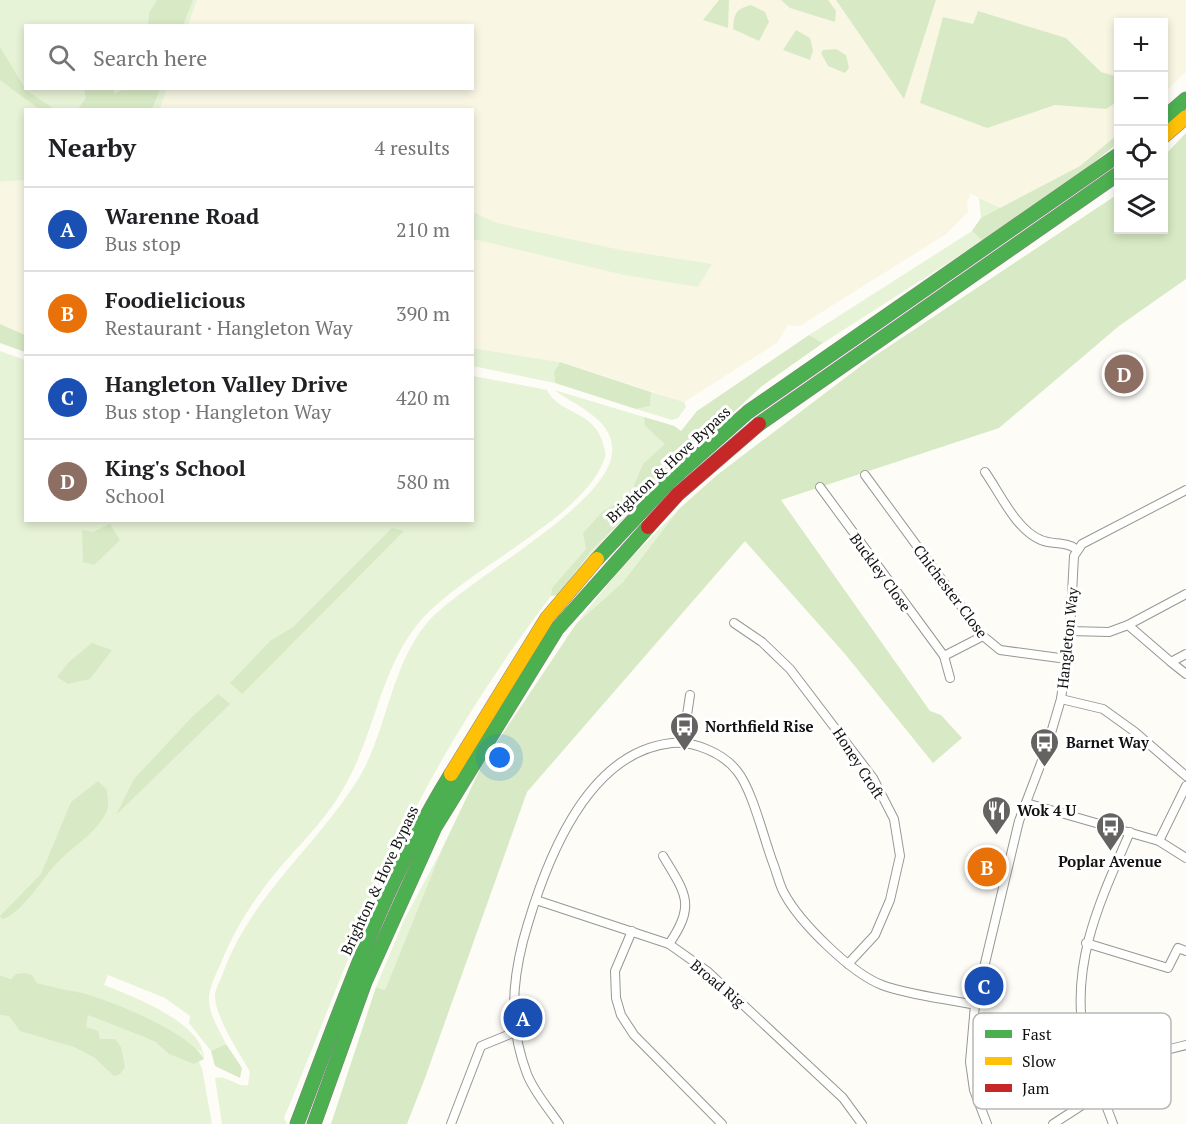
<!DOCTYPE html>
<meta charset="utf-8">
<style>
:root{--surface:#fff;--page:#f6f6f6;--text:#202124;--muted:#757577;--line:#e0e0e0;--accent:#646362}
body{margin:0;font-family:"PT Serif",serif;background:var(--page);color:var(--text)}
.controls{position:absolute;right:18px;top:18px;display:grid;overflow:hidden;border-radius:0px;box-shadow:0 3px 9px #0003}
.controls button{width:54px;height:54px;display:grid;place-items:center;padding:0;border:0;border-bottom:2px solid var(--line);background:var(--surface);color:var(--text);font:30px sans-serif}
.you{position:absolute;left:500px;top:758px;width:21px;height:21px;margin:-15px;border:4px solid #fff;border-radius:50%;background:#1a73e8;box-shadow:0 0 0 9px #1a73e833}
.badge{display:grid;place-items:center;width:39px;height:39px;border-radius:50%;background:var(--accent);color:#fff;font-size:20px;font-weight:700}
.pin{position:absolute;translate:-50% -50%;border:3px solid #fff;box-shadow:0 2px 6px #0006}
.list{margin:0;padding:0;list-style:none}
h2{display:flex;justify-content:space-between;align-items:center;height:78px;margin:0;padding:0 24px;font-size:26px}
h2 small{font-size:20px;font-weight:400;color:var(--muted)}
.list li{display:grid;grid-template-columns:39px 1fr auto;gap:18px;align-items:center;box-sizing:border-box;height:84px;padding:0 24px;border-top:2px solid var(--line)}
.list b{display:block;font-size:22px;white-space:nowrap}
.list p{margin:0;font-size:20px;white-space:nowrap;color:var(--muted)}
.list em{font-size:20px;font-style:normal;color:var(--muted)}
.icon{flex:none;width:33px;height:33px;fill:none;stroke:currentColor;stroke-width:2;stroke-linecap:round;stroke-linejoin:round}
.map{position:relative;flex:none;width:1186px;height:1124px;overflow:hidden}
.search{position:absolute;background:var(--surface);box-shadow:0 3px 9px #0003;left:24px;top:24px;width:450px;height:66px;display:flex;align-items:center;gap:15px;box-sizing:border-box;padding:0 21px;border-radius:0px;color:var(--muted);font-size:22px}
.panel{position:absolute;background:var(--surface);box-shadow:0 3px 9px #0003;left:24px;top:108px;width:450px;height:414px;border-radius:0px}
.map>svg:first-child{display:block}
.farmland{fill:#f9f7e4}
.green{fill:#e7f3d7}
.forest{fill:#d8eac5}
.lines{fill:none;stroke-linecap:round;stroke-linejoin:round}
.street-casing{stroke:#979795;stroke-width:10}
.fast-casing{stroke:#858482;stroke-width:15}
.slow-casing{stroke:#858482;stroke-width:15}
.jam-casing{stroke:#858482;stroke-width:15}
.street{stroke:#fffffe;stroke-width:8}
.fast{stroke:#4caf50;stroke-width:14}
.slow{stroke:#ffc107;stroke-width:14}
.jam{stroke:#c62828;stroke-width:14}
.labels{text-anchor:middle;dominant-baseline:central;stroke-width:6;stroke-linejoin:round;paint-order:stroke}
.street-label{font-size:15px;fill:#111;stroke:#fff}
.poi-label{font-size:15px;font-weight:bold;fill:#111;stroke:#fff;text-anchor:start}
.key{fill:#fff;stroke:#b8b8b8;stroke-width:1.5}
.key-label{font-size:16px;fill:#111}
</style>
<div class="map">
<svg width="1186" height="1124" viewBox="0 0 1186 1124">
<rect width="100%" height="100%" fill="#fdfcf7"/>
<g class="farmland">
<polygon points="197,0 1186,0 1186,72 1164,93 1164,22 1118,22 1118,134 1080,166 1001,208 971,194 967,202 968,212 946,234 800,326 788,325 777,343 684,402 560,362 473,348 472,110 160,110 167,89 472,88 472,26 188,25"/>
<polygon points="25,180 25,335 0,324 0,182"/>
</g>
<g class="green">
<polygon points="0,0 197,0 188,25 26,26 26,88 167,89 160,109 26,110 25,180 0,182"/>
<polygon points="979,198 1020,217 823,343 809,335 972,231 981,218"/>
<polygon points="473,212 497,223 621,250 712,264 698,287 624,275 473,239"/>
<polygon points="472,348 560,362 554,372 555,383 473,366"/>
<path d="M0,351L25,360L26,520H472L473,376L547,390C559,415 595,410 603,444C604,448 606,452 605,457C587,518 460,571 417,625C380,671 374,737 343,789C321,828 286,856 261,892C245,913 231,938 221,963C216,974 210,986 209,997C208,1014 219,1029 226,1044L211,1051L189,1023L190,1016L165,998L108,975L104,985C132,996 204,1023 204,1059L201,1052L105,1001L37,983L32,975L12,979L0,975Z"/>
<path d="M554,390L674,426L681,432L628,512L557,595L551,596C488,679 431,770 388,865C351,948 319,1034 284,1118L287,1124H222L215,1078C228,1075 235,1087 248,1085L250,1072C239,1052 214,1016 215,994C216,988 221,979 223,973C250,898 313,849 355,784C388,734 388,670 427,623C466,579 605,508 612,454C616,420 576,406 554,390Z"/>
<polygon points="651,392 684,402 686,407 678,418 672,420 636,409 650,406"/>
<polygon points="679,509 623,582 576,624 621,568"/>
<polygon points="442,849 385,990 376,987 404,920"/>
<polygon points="0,977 194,1052 202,1068 212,1124 0,1124"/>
</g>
<g class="forest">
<polygon points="157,0 193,0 183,25 148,25 149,13"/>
<polygon points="719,0 729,0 728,28 703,20"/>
<polygon points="781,0 828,0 836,11 835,22 790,8"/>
<polygon points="836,0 936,0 904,99"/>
<path d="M751,5L765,12L769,22L759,41L733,29C734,13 736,9 751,5Z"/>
<polygon points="978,11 1066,38 1101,72 1118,77 1115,103 1106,109 1055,105 987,128 920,103 943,17 973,24"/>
<polygon points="796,30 810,38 813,50 810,60 783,50"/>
<polygon points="0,47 26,90 54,109 39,109 0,80"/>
<polygon points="836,49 846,55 849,68 845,73 828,66 821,53 823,50"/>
<polygon points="84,89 114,89 114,94 124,89 160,89 152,109 78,109 86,98"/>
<polygon points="1186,133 1186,279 1119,326 999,428 781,500 930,711 941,715 962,738 933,763 845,654 745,541 527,792 425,1078 407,1124 331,1124 376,987 385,990 442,849 483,763 576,624 623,582 679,509 717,475 870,359 1118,194 1118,230 1164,230 1164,156"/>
<polygon points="1118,134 1118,143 1047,200 983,241 972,231 981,218 1080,166"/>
<polygon points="0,324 25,335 25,352 0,343"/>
<polygon points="809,335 823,343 762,386 696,447 593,549 557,595 551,596 552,588 586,549 583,533 603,511 622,501 633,488 643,464 665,444 645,426 644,417 674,426 681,431 697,411"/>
<polygon points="560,362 651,392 650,406 636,409 555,383 554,372"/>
<polygon points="110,524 120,540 94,565 83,562 82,530 93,532"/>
<polygon points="392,528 404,531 242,694 230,683 270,641 293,627"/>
<polygon points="92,643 112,650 90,679 68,684 57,677 69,662"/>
<polygon points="218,694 230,704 116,815 134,779 193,716"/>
<path d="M98,781L107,790C107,795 109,803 108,808C100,831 73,846 57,863C44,876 20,916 2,919L0,916L41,874L71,802Z"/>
<path d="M26,973L32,975L37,983C52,987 67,990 82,993C110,1000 191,1033 204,1059L194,1064L169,1054L156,1042L142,1036L88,1015L86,1027L98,1031L100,1039H115L121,1047L125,1067L120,1074L114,1076L95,1058L74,1047L20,1031L9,1016L0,1015V975L11,979L16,974Z"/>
<polygon points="226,1044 242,1068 240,1078 215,1066 211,1051"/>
</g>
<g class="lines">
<defs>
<g id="street">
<path d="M985,472C1000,493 1016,530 1041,540C1052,545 1066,541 1076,549"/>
<polyline points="865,475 983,636 1000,650 1067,659"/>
<polyline points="820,487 944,656 983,636"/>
<polyline points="734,623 762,642 790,669 873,778 894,819 900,856 890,900 875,935 848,964"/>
<polyline points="1128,625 1171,662 1186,654"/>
<polyline points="1070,631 1109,632 1128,625 1186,594"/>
<polyline points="944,656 950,678"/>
<polyline points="1171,662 1186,674"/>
<polyline points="1061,699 1103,709 1135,732 1186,776"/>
<polyline points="683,742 690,695"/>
<polyline points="1026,803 1159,841 1186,858"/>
<polyline points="1159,841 1186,786"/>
<path d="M663,856C686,894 696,905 669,944"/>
<polyline points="536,900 669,944 707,971 843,1098 862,1124"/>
<polyline points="632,931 615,971 616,998 621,1015 634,1035 722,1124"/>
<polyline points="1086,943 1168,968 1178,948 1186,951"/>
<polyline points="1099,1085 1150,1054 1186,1045"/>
<polyline points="451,1124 481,1046 515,1032"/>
<path d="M559,1124C549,1109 534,1092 527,1074C510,1029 511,988 523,941C543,868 584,752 672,743C694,741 723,753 737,771C752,789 764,839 773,863C777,873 779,884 784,893C800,923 851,973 882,985C908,995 948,999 975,1005"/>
<polyline points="987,1124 974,1090 970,1062 975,1005 1019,821 1046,750 1061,699 1070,631 1074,556 1082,544 1186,490"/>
<polyline points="1053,1124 1101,1093"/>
<path d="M1113,1124C1103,1096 1089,1067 1084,1038C1070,962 1101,899 1130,832"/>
</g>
<g id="fast">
<polyline points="1164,118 1186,99"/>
<polyline points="759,424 1118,174"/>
<polyline points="597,559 669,482 748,412 1118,155"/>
<path d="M297,1124C342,1006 384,882 451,774"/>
<polyline points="314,1124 365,982 435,827 557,629 648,527"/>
</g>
<g id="slow">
<polyline points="1164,136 1186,117"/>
<polyline points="451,774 547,618 597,559"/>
</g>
<polyline id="jam" points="648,527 678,494 759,424"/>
</defs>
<use href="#street" class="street-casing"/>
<use href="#fast" class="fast-casing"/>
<use href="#slow" class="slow-casing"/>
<use href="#jam" class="jam-casing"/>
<use href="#street" class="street"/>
<use href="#fast" class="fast"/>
<use href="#slow" class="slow"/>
<use href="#jam" class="jam"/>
</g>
<defs>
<symbol id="bus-pin" viewBox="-11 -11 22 30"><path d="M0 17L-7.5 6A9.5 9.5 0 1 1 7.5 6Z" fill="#646362" stroke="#fff"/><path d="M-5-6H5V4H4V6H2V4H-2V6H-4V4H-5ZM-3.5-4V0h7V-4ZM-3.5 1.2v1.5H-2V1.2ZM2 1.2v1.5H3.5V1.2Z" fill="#fff"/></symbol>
<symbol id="restaurant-pin" viewBox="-11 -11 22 30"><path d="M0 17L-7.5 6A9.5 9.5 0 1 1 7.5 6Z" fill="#646362" stroke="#fff"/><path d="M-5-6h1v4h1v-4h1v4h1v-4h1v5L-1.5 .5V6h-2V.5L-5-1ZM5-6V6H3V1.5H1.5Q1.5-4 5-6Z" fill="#fff"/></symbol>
</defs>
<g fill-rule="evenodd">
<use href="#bus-pin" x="668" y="710" width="33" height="45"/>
<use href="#bus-pin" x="1028" y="726" width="33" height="45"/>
<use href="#restaurant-pin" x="980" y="794" width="33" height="45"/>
<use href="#bus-pin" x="1094" y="810" width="33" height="45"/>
</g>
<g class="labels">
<g class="street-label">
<text transform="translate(668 464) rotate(-43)">Brighton &amp; Hove Bypass</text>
<text transform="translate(881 572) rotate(54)">Buckley Close</text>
<text transform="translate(951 591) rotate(53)">Chichester Close</text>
<text transform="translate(1067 638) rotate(-84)">Hangleton Way</text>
<text transform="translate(859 763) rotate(57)">Honey Croft</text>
<text transform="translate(379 880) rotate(-65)">Brighton &amp; Hove Bypass</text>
<text transform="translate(718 983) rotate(40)">Broad Rig</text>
</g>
<g class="poi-label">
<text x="705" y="726">Northfield Rise</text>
<text x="1066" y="742">Barnet Way</text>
<text x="1017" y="810">Wok 4 U</text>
<text x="1110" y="861" text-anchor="middle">Poplar Avenue</text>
</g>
</g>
<rect x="973" y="1013" width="198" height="96" rx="9" class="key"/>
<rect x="985" y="1030" width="27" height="8" fill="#4caf50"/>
<rect x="985" y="1057" width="27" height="8" fill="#ffc107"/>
<rect x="985" y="1084" width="27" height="8" fill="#c62828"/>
<g class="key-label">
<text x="1022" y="1040">Fast</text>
<text x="1022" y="1067">Slow</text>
<text x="1022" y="1094">Jam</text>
</g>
</svg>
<div class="controls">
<button>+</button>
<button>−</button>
<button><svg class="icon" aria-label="locate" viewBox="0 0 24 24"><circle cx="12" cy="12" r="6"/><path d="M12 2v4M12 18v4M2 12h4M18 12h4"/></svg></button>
<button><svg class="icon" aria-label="layers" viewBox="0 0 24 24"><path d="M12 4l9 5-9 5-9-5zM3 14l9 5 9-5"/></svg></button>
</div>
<div class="you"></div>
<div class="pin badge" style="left:523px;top:1018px;background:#1a4fb4">A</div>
<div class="pin badge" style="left:987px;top:867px;background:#e8710a">B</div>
<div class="pin badge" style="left:984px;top:986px;background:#1a4fb4">C</div>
<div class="pin badge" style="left:1124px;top:374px;background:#8d6e63">D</div>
<div class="search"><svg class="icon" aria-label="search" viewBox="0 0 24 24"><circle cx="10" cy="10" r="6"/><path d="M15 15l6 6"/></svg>Search here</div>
<section class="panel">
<h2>Nearby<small>4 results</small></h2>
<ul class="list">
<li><span class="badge" style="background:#1a4fb4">A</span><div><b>Warenne Road</b><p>Bus stop</p></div><em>210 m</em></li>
<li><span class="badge" style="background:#e8710a">B</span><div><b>Foodielicious</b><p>Restaurant · Hangleton Way</p></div><em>390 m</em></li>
<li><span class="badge" style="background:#1a4fb4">C</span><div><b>Hangleton Valley Drive</b><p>Bus stop · Hangleton Way</p></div><em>420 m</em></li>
<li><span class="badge" style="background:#8d6e63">D</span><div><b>King's School</b><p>School</p></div><em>580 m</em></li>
</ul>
</section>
</div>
